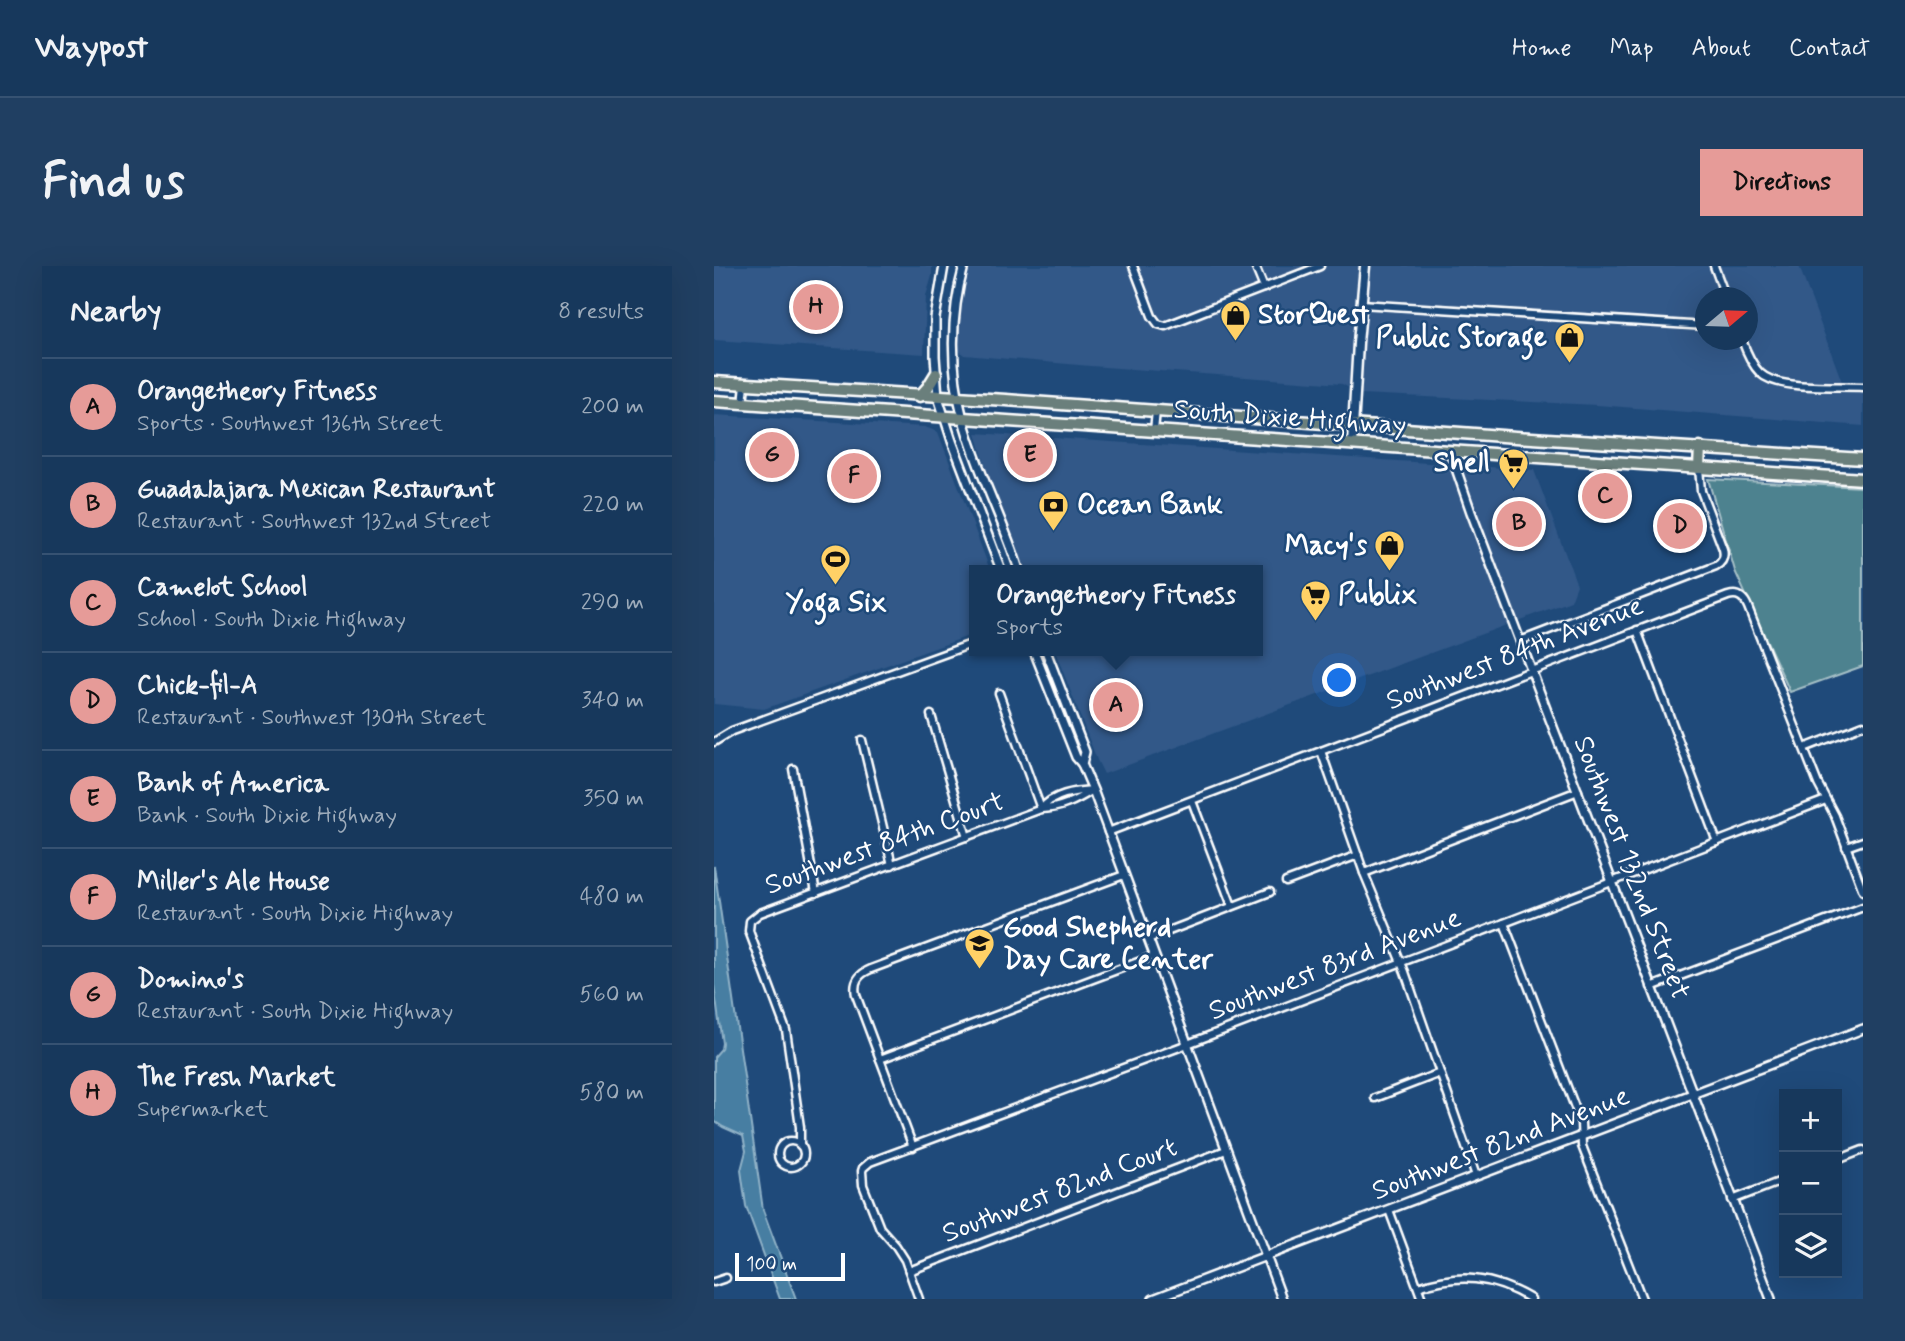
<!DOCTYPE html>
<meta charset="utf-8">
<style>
:root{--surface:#17385c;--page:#203f62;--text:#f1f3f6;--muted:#9eacbb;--line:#365272;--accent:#e69b98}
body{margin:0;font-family:Mynerve,sans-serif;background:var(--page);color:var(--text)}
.controls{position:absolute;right:21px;bottom:21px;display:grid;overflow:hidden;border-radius:0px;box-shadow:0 7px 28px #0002}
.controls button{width:63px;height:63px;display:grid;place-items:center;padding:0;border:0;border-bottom:2px solid var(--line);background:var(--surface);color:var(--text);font:35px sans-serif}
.compass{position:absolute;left:981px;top:21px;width:63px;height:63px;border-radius:50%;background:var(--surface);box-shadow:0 7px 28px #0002;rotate:71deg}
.scale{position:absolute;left:21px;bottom:18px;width:110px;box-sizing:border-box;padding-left:7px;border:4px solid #fff;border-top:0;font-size:19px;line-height:24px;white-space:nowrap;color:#fff;-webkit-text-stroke:5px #1f4a7a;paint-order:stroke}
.you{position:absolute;left:626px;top:415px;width:24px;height:24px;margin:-18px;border:5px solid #fff;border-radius:50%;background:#1a73e8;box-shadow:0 0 0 10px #1a73e833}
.badge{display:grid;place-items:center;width:46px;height:46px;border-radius:50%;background:var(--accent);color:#111;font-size:23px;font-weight:700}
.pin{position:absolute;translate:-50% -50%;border:4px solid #fff;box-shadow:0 2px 7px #0006}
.popup{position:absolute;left:255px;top:299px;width:294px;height:91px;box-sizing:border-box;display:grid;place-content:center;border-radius:0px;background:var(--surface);filter:drop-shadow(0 2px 5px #0005);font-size:23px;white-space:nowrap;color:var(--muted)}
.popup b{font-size:26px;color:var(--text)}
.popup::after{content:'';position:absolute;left:50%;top:100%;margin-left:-14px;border:14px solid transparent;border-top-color:var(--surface)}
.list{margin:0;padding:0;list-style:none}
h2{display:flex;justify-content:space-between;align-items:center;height:91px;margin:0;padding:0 28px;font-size:30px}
h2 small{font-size:23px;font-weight:400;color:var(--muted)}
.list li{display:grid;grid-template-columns:46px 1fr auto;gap:21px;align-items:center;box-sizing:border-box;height:98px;padding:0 28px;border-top:2px solid var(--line)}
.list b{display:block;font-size:26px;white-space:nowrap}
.list p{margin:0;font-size:23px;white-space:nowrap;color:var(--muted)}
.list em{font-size:23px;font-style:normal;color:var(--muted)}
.icon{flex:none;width:38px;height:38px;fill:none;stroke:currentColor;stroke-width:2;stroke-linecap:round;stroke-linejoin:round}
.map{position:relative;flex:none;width:1149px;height:1033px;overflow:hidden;border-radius:0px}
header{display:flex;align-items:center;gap:42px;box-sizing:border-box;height:98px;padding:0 35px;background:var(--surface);border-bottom:2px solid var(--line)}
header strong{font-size:33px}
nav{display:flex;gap:38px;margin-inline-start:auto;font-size:24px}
.intro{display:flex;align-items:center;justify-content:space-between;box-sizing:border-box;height:168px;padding:0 42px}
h1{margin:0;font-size:49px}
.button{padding:18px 32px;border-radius:0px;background:var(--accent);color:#111;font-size:24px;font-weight:700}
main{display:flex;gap:42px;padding:0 42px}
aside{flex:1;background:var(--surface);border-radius:0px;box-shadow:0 7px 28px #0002}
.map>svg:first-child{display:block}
.built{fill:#315888;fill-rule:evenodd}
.green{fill:#4e828f;stroke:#a6c0c7;stroke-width:2}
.water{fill:#467ea2;stroke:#90b2c7;stroke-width:2}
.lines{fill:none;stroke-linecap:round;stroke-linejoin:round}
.minor-casing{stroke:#fff;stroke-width:11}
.tertiary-casing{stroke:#fff;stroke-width:12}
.secondary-casing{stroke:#fff;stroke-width:13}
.trunk-casing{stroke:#fff;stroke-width:15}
.minor{stroke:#1f4a7a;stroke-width:6}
.tertiary{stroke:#1f4a7a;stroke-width:7}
.secondary{stroke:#1f4a7a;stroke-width:8}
.trunk{stroke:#6a7f7c;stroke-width:10}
.labels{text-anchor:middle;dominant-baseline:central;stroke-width:5;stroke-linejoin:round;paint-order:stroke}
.poi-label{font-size:28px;font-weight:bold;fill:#fff;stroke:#1f4a7a;text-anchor:start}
.street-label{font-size:28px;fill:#fff;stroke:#1f4a7a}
</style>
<header>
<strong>Waypost</strong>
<nav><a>Home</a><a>Map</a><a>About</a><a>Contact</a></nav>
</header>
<div class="intro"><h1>Find us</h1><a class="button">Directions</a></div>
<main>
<aside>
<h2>Nearby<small>8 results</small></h2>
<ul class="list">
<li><span class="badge">A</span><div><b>Orangetheory Fitness</b><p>Sports · Southwest 136th Street</p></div><em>200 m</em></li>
<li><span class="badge">B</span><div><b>Guadalajara Mexican Restaurant</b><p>Restaurant · Southwest 132nd Street</p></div><em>220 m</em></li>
<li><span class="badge">C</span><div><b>Camelot School</b><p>School · South Dixie Highway</p></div><em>290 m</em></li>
<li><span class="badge">D</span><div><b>Chick-fil-A</b><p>Restaurant · Southwest 130th Street</p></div><em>340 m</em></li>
<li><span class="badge">E</span><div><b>Bank of America</b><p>Bank · South Dixie Highway</p></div><em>350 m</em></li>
<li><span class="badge">F</span><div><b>Miller's Ale House</b><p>Restaurant · South Dixie Highway</p></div><em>480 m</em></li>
<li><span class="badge">G</span><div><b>Domino's</b><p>Restaurant · South Dixie Highway</p></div><em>560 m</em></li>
<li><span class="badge">H</span><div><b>The Fresh Market</b><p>Supermarket</p></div><em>580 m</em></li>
</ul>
</aside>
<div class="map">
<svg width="1149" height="1033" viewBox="0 0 1149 1033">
<rect width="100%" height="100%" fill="#1f4a7a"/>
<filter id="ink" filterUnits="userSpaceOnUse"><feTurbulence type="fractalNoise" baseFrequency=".0143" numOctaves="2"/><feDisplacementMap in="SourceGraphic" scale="14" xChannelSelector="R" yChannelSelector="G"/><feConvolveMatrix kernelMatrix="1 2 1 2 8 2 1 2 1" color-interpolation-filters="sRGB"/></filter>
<g filter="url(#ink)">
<g class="built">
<polygon points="0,0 218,0 218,10 212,30 210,88 0,74"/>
<path d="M253,0H1085L1131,124L1149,125V160L883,139L646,128L628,118L376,100L250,89L243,83V57ZM992,32H1034V74H992Z"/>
<polygon points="0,149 211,161 224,166 276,304 260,304 260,368 50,443 0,438"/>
<polygon points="262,167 820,204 863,319 857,335 390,508 383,494 341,385 544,385 544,304 310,304 277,218"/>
</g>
<polygon class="green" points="994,213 1149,221 1149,400 1076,426 1021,305"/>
<polygon class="water" points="0,600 49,944 82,1033 66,1033 32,940 27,904 32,885 29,870 9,861 0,855 0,791 7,783 8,777 0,719"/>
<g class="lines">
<defs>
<g id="minor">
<polyline points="419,0 438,50 444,58 451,60 606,0"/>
<polyline points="541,0 550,22"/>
<polyline points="1000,0 1012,32"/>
<polyline points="647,38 992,60"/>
<path d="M1028,74C1032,85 1037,98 1046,107C1065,125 1122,119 1149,121"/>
<polyline points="29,138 31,118"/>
<polyline points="440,165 442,145"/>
<polyline points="923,364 1003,576"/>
<path d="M806,375L1002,300C1009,296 1011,291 1009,283L987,225L985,202"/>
<polyline points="217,449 253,571"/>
<polyline points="148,474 178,599"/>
<polyline points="0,476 18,465 260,377"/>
<polyline points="1090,482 1149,459"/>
<polyline points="607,485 650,607 691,706 762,910"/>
<polyline points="79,503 102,627"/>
<path d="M379,524C363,534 346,543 327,543C339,528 360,525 379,524Z"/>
<polyline points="478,535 518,640"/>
<path d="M394,566L1014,330C1024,327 1030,331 1034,341L1104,518L1121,550L1149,625"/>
<polyline points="1132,581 1149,575"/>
<polyline points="650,607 864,525"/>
<polyline points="572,616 644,589"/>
<polyline points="790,657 867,857 868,880 928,1033"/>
<polyline points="434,673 556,626"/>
<polyline points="937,721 1149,641"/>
<polyline points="166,793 440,690"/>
<polyline points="661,832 726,807"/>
<circle cx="77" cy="888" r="13"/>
<polyline points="86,879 86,861 72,764 35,665 36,655 46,647 327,543 285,427"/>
<path d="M199,881L142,729C139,715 145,708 157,703L410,609"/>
<polyline points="1123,894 1149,884"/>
<polyline points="1018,934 1070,914"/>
<polyline points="675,944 708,1033"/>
<polyline points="195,1005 512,884"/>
<polyline points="0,1016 12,1012"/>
<path d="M704,1021C746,1007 778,1010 817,1033"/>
<polyline points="205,1033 191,994 182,980 166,962 149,919 148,905 149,902 156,896 463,782 1112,534"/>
</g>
<g id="tertiary">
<polyline points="230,0 221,52 221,90 224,131 238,175 287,304"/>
<path d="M250,0C236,50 236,104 249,153C263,205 289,253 305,304"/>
<polyline points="736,185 757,246 1057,1033"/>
<polyline points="320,385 362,491 368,498 379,524 568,1033"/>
<polyline points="332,385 371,486 368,498"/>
<polyline points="439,1033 1149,763"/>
</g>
<polyline id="secondary" points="638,179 644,77 651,0"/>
<g id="trunk">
<polyline points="0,116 292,134 802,171 1149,193"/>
<polyline points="206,130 214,121 222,108"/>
<polyline points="0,135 1149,213"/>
<polyline points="985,202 986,181"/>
</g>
</defs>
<use href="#minor" class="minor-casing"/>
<use href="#tertiary" class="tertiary-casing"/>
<use href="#secondary" class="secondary-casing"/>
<use href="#trunk" class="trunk-casing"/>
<use href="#minor" class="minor"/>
<use href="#tertiary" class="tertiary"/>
<use href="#secondary" class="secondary"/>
<use href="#trunk" class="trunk"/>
</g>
</g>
<defs>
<symbol id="shop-pin" viewBox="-11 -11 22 30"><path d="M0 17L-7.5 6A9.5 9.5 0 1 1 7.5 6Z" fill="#ffd166" stroke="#1f4a7a"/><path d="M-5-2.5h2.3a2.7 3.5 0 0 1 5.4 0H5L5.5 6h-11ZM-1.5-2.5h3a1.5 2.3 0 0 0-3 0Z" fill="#111"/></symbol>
<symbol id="supermarket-pin" viewBox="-11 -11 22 30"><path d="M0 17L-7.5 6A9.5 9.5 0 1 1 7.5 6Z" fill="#ffd166" stroke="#1f4a7a"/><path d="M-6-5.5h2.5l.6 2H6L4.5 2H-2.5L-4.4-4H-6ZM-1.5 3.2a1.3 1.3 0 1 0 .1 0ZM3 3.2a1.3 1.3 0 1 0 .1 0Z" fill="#111"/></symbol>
<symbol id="bank-pin" viewBox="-11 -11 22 30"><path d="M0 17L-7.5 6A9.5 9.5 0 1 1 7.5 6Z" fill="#ffd166" stroke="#1f4a7a"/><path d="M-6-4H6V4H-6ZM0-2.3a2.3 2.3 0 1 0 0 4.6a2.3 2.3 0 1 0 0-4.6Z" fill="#111"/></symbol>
<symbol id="stadium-pin" viewBox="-11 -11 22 30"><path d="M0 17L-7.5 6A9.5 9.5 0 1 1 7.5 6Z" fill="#ffd166" stroke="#1f4a7a"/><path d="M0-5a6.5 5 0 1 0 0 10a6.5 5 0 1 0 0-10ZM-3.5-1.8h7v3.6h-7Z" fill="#111"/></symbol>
<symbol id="school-pin" viewBox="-11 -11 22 30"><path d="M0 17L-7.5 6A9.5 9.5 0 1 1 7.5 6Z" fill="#ffd166" stroke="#1f4a7a"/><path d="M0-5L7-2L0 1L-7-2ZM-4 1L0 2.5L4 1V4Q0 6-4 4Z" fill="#111"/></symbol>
</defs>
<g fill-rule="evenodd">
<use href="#shop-pin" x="504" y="32" width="35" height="47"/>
<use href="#shop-pin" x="838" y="54" width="35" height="47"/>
<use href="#supermarket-pin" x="782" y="180" width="35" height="47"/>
<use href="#bank-pin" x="322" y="222" width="35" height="47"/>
<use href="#shop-pin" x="658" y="262" width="35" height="47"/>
<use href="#stadium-pin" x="104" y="276" width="35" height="47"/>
<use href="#supermarket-pin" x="584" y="312" width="35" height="47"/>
<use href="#school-pin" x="248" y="660" width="35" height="47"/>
</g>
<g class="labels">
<g class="poi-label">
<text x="544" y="49">StorQuest</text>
<text x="833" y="72" text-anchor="end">Public Storage</text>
<text x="776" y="197" text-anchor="end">Shell</text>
<text x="363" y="239">Ocean Bank</text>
<text x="653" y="280" text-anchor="end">Macy's</text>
<text x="624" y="329">Publix</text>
<text x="122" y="337" text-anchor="middle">Yoga Six</text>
<text x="289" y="662">Good Shepherd<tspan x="289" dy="32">Day Care Center</tspan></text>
</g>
<g class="street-label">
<text transform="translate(576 152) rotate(4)">South Dixie Highway</text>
<text transform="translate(801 388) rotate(-21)">Southwest 84th Avenue</text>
<text transform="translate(171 578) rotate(-20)">Southwest 84th Court</text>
<text transform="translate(917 602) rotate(69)">Southwest 132nd Street</text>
<text transform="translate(621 699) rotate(-21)">Southwest 83rd Avenue</text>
<text transform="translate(787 878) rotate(-21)">Southwest 82nd Avenue</text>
<text transform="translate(346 925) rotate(-21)">Southwest 82nd Court</text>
</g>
</g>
</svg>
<div class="controls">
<button>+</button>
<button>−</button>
<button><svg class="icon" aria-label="layers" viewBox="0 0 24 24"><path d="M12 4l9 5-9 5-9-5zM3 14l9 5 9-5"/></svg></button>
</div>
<svg class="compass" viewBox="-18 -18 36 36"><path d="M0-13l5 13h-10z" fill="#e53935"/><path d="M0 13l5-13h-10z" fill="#9eacbb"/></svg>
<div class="scale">100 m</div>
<div class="you"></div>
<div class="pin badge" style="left:402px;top:439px">A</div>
<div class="popup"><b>Orangetheory Fitness</b>Sports</div>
<div class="pin badge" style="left:805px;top:258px">B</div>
<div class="pin badge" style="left:891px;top:230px">C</div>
<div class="pin badge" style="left:966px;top:260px">D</div>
<div class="pin badge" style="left:316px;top:189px">E</div>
<div class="pin badge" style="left:140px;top:210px">F</div>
<div class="pin badge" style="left:58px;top:189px">G</div>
<div class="pin badge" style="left:102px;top:41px">H</div>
</div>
</main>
